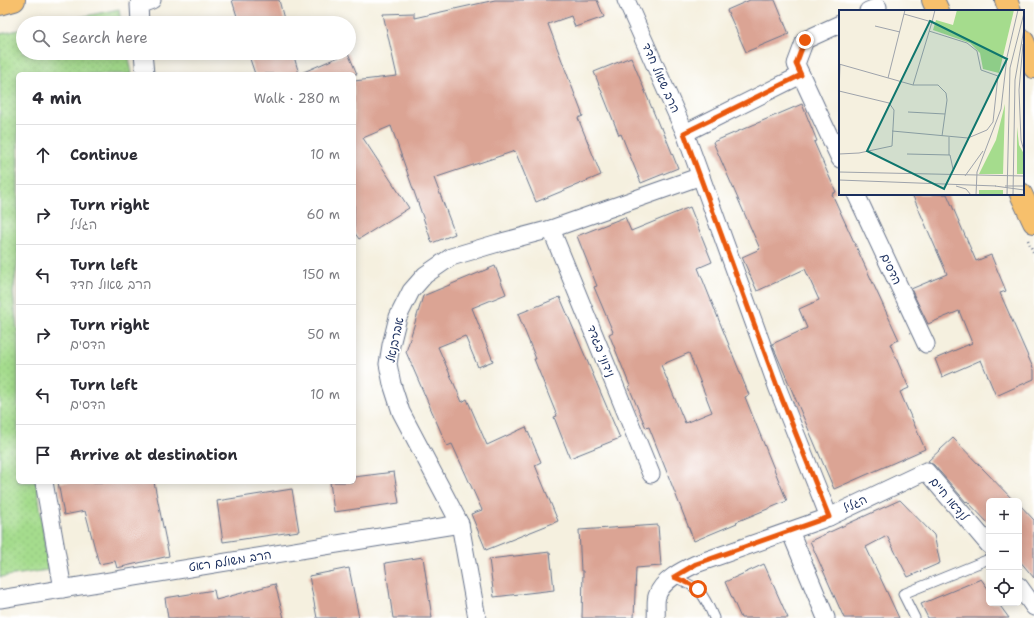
<!DOCTYPE html>
<meta charset="utf-8">
<style>
:root{--surface:#fff;--page:#f7f7f7;--text:#2b2b33;--muted:#7c7c81;--line:#e1e1e2}
body{margin:0;font-family:"Shantell Sans","Playpen Sans Hebrew",sans-serif;background:var(--page);color:var(--text)}
.controls{position:absolute;right:12px;bottom:12px;display:grid;overflow:hidden;border-radius:6px;box-shadow:0 2px 10px #0003}
.controls button{width:36px;height:36px;display:grid;place-items:center;padding:0;border:0;border-bottom:1px solid var(--line);background:var(--surface);color:var(--text);font:20px sans-serif}
.stop{position:absolute;width:12px;height:12px;margin:-9px;border:3px solid #ea580c;border-radius:50%;background:#fff}
.stop.end{background:#ea580c;border-color:#fff;box-shadow:0 1px 4px #0008}
.list{margin:0;padding:0;list-style:none}
h2{display:flex;justify-content:space-between;align-items:center;height:52px;margin:0;padding:0 16px;font-size:17px}
h2 small{font-size:13px;font-weight:400;color:var(--muted)}
.list li{display:grid;grid-template-columns:26px 1fr auto;gap:12px;align-items:center;box-sizing:border-box;height:60px;padding:0 16px;border-top:1px solid var(--line)}
.list b{display:block;font-size:15px;white-space:nowrap}
.list p{margin:0;font-size:13px;white-space:nowrap;color:var(--muted)}
.list em{font-size:13px;font-style:normal;color:var(--muted)}
.icon{flex:none;width:22px;height:22px;fill:none;stroke:currentColor;stroke-width:2;stroke-linecap:round;stroke-linejoin:round}
.map{position:relative;flex:none;width:1034px;height:618px;overflow:hidden}
.search{position:absolute;background:var(--surface);box-shadow:0 2px 10px #0003;left:16px;top:16px;width:340px;height:44px;display:flex;align-items:center;gap:10px;box-sizing:border-box;padding:0 14px;border-radius:22px;color:var(--muted);font-size:15px}
.panel{position:absolute;background:var(--surface);box-shadow:0 2px 10px #0003;left:16px;top:72px;width:340px;height:412px;border-radius:6px}
.map>svg:first-child{display:block}
.grass{fill:url(#grass-dots);stroke:#608676}
.building{fill:#dba494;fill-rule:evenodd}
.lines{fill:none;stroke-linecap:round;stroke-linejoin:round}
.lane-casing{stroke:#67738b;stroke-width:11}
.street-casing{stroke:#67738b;stroke-width:19}
.primary-casing{stroke:#67738b;stroke-width:24}
.highway-casing{stroke:#67738b;stroke-width:24}
.path{stroke:#67738b;stroke-width:2.5;stroke-dasharray:1 3;stroke-linecap:butt}
.lane{stroke:#fff;stroke-width:9}
.street{stroke:#fff;stroke-width:17}
.primary{stroke:#f7c06c;stroke-width:22}
.highway{stroke:#f7c06c;stroke-width:22}
.route{stroke:#ea580c;stroke-width:5}
.labels{text-anchor:middle;dominant-baseline:central;stroke-width:3.5;stroke-linejoin:round;paint-order:stroke}
.street-label{font-size:12px;fill:#1b2f5e;stroke:#fff}
.inset-road{fill:none;stroke:#9ea3ab;stroke-width:1}
.view{fill:#0f766e;fill-opacity:0.15;stroke:#0f766e;stroke-width:2}
.inset-edge{fill:none;stroke:#1b2f5e;stroke-width:2}
</style>
<div class="map">
<svg width="1034" height="618" viewBox="0 0 1034 618">
<defs>
<pattern id="grass-dots" width="8" height="8" patternUnits="userSpaceOnUse"><rect width="8" height="8" fill="#a5dc8d"/><path d="M2 2h.1M6 6h.1" fill="none" stroke="#8dbd7c" stroke-width="1.8" stroke-linecap="round"/></pattern>
</defs>
<rect width="100%" height="100%" fill="#fff"/>
<filter id="ink" filterUnits="userSpaceOnUse"><feTurbulence type="fractalNoise" baseFrequency=".025" numOctaves="2"/><feDisplacementMap in="SourceGraphic" scale="8" xChannelSelector="R" yChannelSelector="G"/><feConvolveMatrix kernelMatrix="1 2 1 2 8 2 1 2 1" color-interpolation-filters="sRGB"/></filter>
<filter id="wash" filterUnits="userSpaceOnUse"><feTurbulence type="fractalNoise" baseFrequency=".012" numOctaves="4" result="noise"/><feDisplacementMap in="SourceGraphic" scale="16" xChannelSelector="R" yChannelSelector="G"/><feGaussianBlur stdDeviation="0.9" result="paint"/><feColorMatrix in="noise" values="0 0 0 0 0 0 0 0 0 0 0 0 0 0 0 0 0 1.4 0 .05"/><feComposite in="paint" operator="in"/></filter>
<g filter="url(#wash)">
<rect width="100%" height="100%" fill="#f5f0df"/>
<g class="grass">
<polygon points="119,9 121,23 52,23"/>
<polygon points="23,29 23,53 128,53 132,74 18,74 18,259 13,293 18,336 18,482 37,482 48,570 0,577 0,34"/>
</g>
<g id="blocks">
<g class="building">
<polygon points="232,0 279,0 285,23 239,23"/>
<polygon points="495,0 597,0 604,17 575,27 571,16 548,24 583,116 578,118 601,175 536,202 515,151 434,178 455,234 432,243 391,126 363,138 409,208 359,239 354,232 354,81 397,76 383,14 414,13 414,18"/>
<polygon points="750,0 775,0 789,34 746,52 727,10"/>
<polygon points="248,53 293,53 299,74 255,74"/>
<polygon points="348,53 357,74 299,74"/>
<polygon points="631,57 660,128 662,128 678,168 641,183 621,134 619,135 594,72"/>
<polygon points="802,104 817,141 814,142 836,192 832,194 899,340 890,344 909,388 900,392 925,449 834,489 772,344 807,328 799,309 819,300 805,269 757,291 742,257 760,249 713,142"/>
<polygon points="912,194 947,194 976,261 991,255 1006,291 1000,293 1034,370 1034,379 996,396 981,360 942,377 935,359 972,343 959,311 928,324 911,289 947,274"/>
<path d="M690,207L712,262L698,268L749,395L745,397L787,501L736,522L737,523L694,541L649,427L646,428L629,387L630,386L609,334L613,332L594,287L597,286L577,236L625,217L631,231ZM689,353L712,412L685,423L661,365Z"/>
<polygon points="495,266 506,294 472,308 493,361 478,367 465,336 438,347 462,402 467,399 487,445 526,427 541,462 535,465 558,521 486,550 471,514 482,510 452,444 447,446 406,352 423,296"/>
<polygon points="560,297 620,438 570,458 554,417 557,416 534,359 536,359 518,314"/>
<polygon points="953,438 1014,501 989,501 989,524 967,501 966,502 934,465 928,461"/>
<polygon points="394,472 399,503 334,512 330,482 354,482 354,477"/>
<polygon points="58,482 154,482 169,556 117,568 115,561 99,564 85,511 64,515"/>
<polygon points="292,489 299,531 223,542 217,501"/>
<polygon points="900,500 934,535 940,563 908,577 887,536 866,547 899,618 844,618 810,541"/>
<polygon points="1019,504 1034,520 1034,578 1019,560"/>
<polygon points="658,525 661,566 636,568 634,618 582,618 583,571 581,571 579,530"/>
<polygon points="550,552 554,590 494,597 489,559"/>
<polygon points="423,557 432,618 393,618 385,563"/>
<polygon points="764,564 788,618 741,618 725,582"/>
<polygon points="349,568 359,618 317,618 309,576"/>
<polygon points="981,579 989,590 989,603 998,603 1009,618 928,618 921,604"/>
<polygon points="275,584 284,618 168,618 165,598 214,590 216,600"/>
</g>
</g>
</g>
<g filter="url(#ink)">
<use href="#blocks" fill-opacity="0" stroke="#67738b" stroke-width="1"/>
<g class="lines">
<defs>
<g id="lane">
<path d="M674,577C700,588 703,592 714,618"/>
<polyline points="915,618 903,594 989,559"/>
</g>
<g id="street">
<polyline points="626,0 685,133 778,389 829,517"/>
<polyline points="868,11 878,7"/>
<polyline points="140,23 139,5 152,0"/>
<polyline points="840,24 805,40 796,64 840,159"/>
<polyline points="143,53 145,74"/>
<polyline points="685,133 801,75"/>
<polyline points="856,194 926,344"/>
<polyline points="551,229 651,474"/>
<polyline points="44,482 63,589"/>
<polyline points="790,531 826,618"/>
<polyline points="1019,586 1034,607"/>
<polyline points="0,599 460,524"/>
<polyline points="477,618 460,524 401,412 392,384 388,364 391,345 398,317 411,291 425,275 451,257 498,243 551,229 701,176"/>
<path d="M656,618C657,611 655,602 657,596C662,580 683,570 696,564L829,517L926,471L989,545"/>
</g>
<g id="primary">
<polyline points="933,0 938,11"/>
<polyline points="1006,0 1010,11"/>
<polyline points="1023,41 1034,67"/>
<polyline points="1021,194 1034,222"/>
</g>
<polyline id="highway" points="0,4 14,0"/>
</defs>
<use href="#lane" class="lane-casing"/>
<use href="#street" class="street-casing"/>
<use href="#primary" class="primary-casing"/>
<use href="#highway" class="highway-casing"/>
<polyline class="path" points="1028,240 1034,254"/>
<use href="#lane" class="lane"/>
<use href="#street" class="street"/>
<use href="#primary" class="primary"/>
<use href="#highway" class="highway"/>
</g>
</g>
<g class="lines" filter="url(#ink)">
<polyline class="route" points="698,589 690,584 674,577 696,564 829,517 778,389 684,133 801,75 796,64 805,40"/>
</g>
<g class="labels">
<g class="street-label">
<text transform="translate(661 78) rotate(66)">הרב שאול חדד</text>
<text transform="translate(891 269) rotate(65)">הדסים</text>
<text transform="translate(395 340) rotate(-78)">אברבנאל</text>
<text transform="translate(601 351) rotate(68)">נידוני בגדד</text>
<text transform="translate(949 499) rotate(50)">לנדאו חיים</text>
<text transform="translate(855 504) rotate(-26)">הגליל</text>
<text transform="translate(230 561) rotate(-9)">הרב משולם ראט</text>
</g>
</g>
<g transform="translate(839 10)">
<rect width="185" height="185" fill="#f5f0df"/>
<path d="M118,0H175L160,63L144,59L141,43L131,33L94,20L97,10L114,15ZM166,94L164,164H140L157,130ZM178,117L180,135L185,144V164H178ZM140,180H164V185H140Z" fill="#a5dc8d"/>
<path class="inset-road" d="M65,4L93,12L74,75M93,12L96,0M36,16L61,22M184,34L180,80L182,130L185,141M0,54L74,75H99L107,83L108,90L103,126M49,68L66,0M0,81L50,93L55,100L53,136L20,143L0,144M0,84L1,54M69,102L106,104M53,121L129,128L148,120L154,112L159,66L142,60L138,41L128,33L90,21M110,127V145M68,144L111,145L114,159M0,162L185,166M126,166L144,141M0,170L157,176M117,176L127,179L132,185M156,176L185,180M166,176H185M137,185L138,162L162,99L168,47L179,0M168,185L171,58L185,3M174,185L176,70L185,19"/>
<path class="view" d="M91,11L168,49L105,179L28,141Z"/>
<rect width="185" height="185" class="inset-edge"/>
</g>
</svg>
<div class="controls">
<button>+</button>
<button>−</button>
<button><svg class="icon" aria-label="locate" viewBox="0 0 24 24"><circle cx="12" cy="12" r="6"/><path d="M12 2v4M12 18v4M2 12h4M18 12h4"/></svg></button>
</div>
<div class="stop" style="left:698px;top:589px"></div>
<div class="stop end" style="left:805px;top:40px"></div>
<div class="search"><svg class="icon" aria-label="search" viewBox="0 0 24 24"><circle cx="10" cy="10" r="6"/><path d="M15 15l6 6"/></svg>Search here</div>
<section class="panel">
<h2>4 min<small>Walk · 280 m</small></h2>
<ul class="list">
<li><svg class="icon" aria-label="ahead" viewBox="0 0 24 24"><path d="M12 20V5M6 11l6-6 6 6"/></svg><div><b>Continue</b></div><em>10 m</em></li>
<li><svg class="icon" aria-label="right" viewBox="0 0 24 24"><path d="M7 20v-9h11M14 6l5 5-5 5"/></svg><div><b>Turn right</b><p>הגליל</p></div><em>60 m</em></li>
<li><svg class="icon" aria-label="left" viewBox="0 0 24 24"><path d="M17 20v-9H6M10 6l-5 5 5 5"/></svg><div><b>Turn left</b><p>הרב שאול חדד</p></div><em>150 m</em></li>
<li><svg class="icon" aria-label="right" viewBox="0 0 24 24"><path d="M7 20v-9h11M14 6l5 5-5 5"/></svg><div><b>Turn right</b><p>הדסים</p></div><em>50 m</em></li>
<li><svg class="icon" aria-label="left" viewBox="0 0 24 24"><path d="M17 20v-9H6M10 6l-5 5 5 5"/></svg><div><b>Turn left</b><p>הדסים</p></div><em>10 m</em></li>
<li><svg class="icon" aria-label="arrive" viewBox="0 0 24 24"><path d="M6 21V4h12l-3 4 3 4H6"/></svg><div><b>Arrive at destination</b></div></li>
</ul>
</section>
</div>
